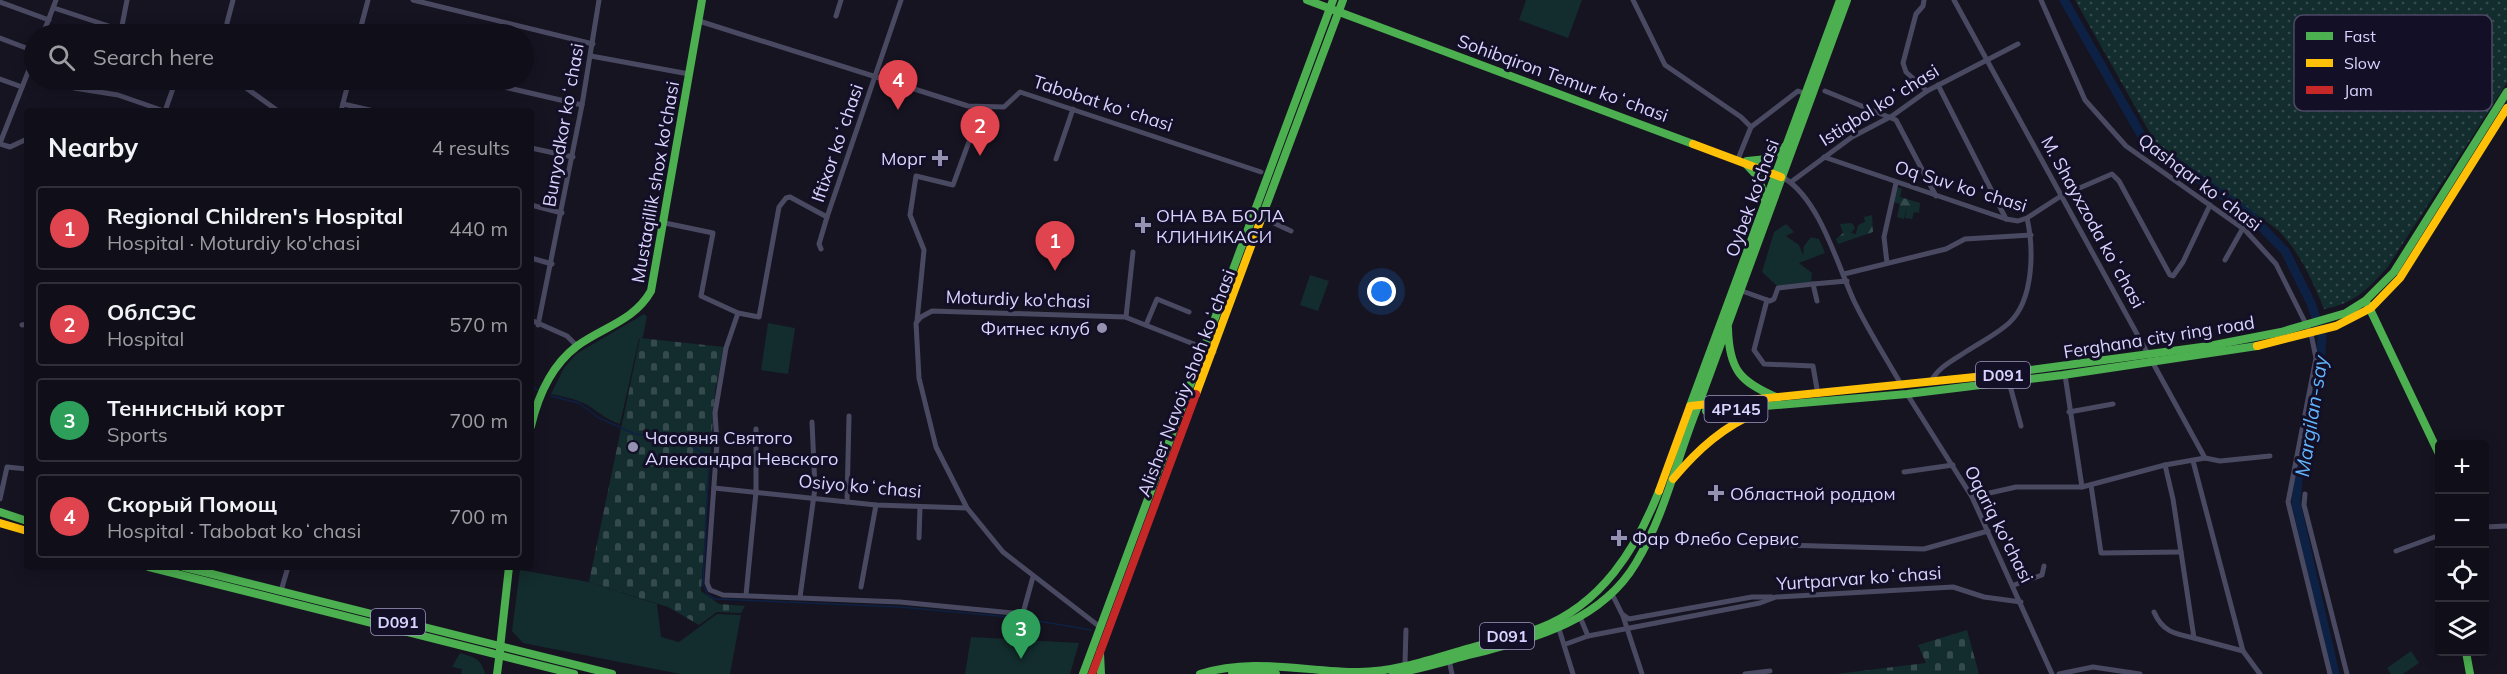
<!DOCTYPE html>
<meta charset="utf-8">
<style>
:root{--surface:#100f19;--page:#191822;--text:#f1f3f6;--muted:#9c9ca2;--line:#302f38;--accent:#db2777}
body{margin:0;font-family:Mulish,sans-serif;background:var(--page);color:var(--text)}
.controls{position:absolute;right:18px;bottom:18px;display:grid;overflow:hidden;border-radius:6px;box-shadow:0 3px 15px #0003}
.controls button{width:54px;height:54px;display:grid;place-items:center;padding:0;border:0;border-bottom:2px solid var(--line);background:var(--surface);color:var(--text);font:30px sans-serif}
.you{position:absolute;left:1382px;top:292px;width:21px;height:21px;margin:-15px;border:4px solid #fff;border-radius:50%;background:#1a73e8;box-shadow:0 0 0 9px #1a73e833}
.badge{display:grid;place-items:center;width:39px;height:39px;border-radius:50%;background:var(--accent);color:#fff;font-size:20px;font-weight:700}
.pin{position:absolute;translate:-50% -50px;filter:drop-shadow(0 2px 3px #0008)}
.pin::after{content:'';position:absolute;top:32px;width:21px;height:18px;background:inherit;clip-path:polygon(0 0,100% 0,50% 100%)}
.list{margin:0;padding:0;list-style:none}
h2{display:flex;justify-content:space-between;align-items:center;height:78px;margin:0;padding:0 24px;font-size:26px}
h2 small{font-size:20px;font-weight:400;color:var(--muted)}
.list li{display:grid;grid-template-columns:39px 1fr auto;gap:18px;align-items:center;box-sizing:border-box;height:84px;margin:0 12px 12px;padding:0 12px;border:2px solid var(--line);border-radius:6px}
.list b{display:block;font-size:22px;white-space:nowrap}
.list p{margin:0;font-size:20px;white-space:nowrap;color:var(--muted)}
.list em{font-size:20px;font-style:normal;color:var(--muted)}
.icon{flex:none;width:33px;height:33px;fill:none;stroke:currentColor;stroke-width:2;stroke-linecap:round;stroke-linejoin:round}
.map{position:relative;flex:none;width:2507px;height:674px;overflow:hidden}
.search{position:absolute;background:var(--surface);box-shadow:0 3px 15px #0003;left:24px;top:24px;width:510px;height:66px;display:flex;align-items:center;gap:15px;box-sizing:border-box;padding:0 21px;border-radius:33px;color:var(--muted);font-size:22px}
.panel{position:absolute;background:var(--surface);box-shadow:0 3px 15px #0003;left:24px;top:108px;width:510px;height:462px;border-radius:6px}
.map>svg:first-child{display:block}
.grass{fill:#132c2d}
.forest{fill:url(#forest-firs)}
.cemetery{fill:url(#cemetery-stones)}
.park{fill:url(#park-dots)}
.lines{fill:none;stroke-linecap:round;stroke-linejoin:round}
.stream{stroke:#0d2144;stroke-width:1.5}
.river{stroke:#0d2144;stroke-width:9}
.street{stroke:#4a4962;stroke-width:5}
.fast{stroke:#4caf50;stroke-width:8}
.slow{stroke:#ffc107;stroke-width:8}
.jam{stroke:#c62828;stroke-width:8}
.poi-dot{fill:#9591b1;stroke:#130f26;stroke-width:2}
.labels{text-anchor:middle;dominant-baseline:central;stroke-width:6;stroke-linejoin:round;paint-order:stroke}
.shield{fill:#130f26;stroke:#9e99be;stroke-width:1.5}
.shield-label{font-size:16px;font-weight:bold;fill:#d9d4ff}
.street-label{font-size:18px;fill:#d9d4ff;stroke:#130f26}
.poi-label{font-size:18px;fill:#d9d4ff;stroke:#130f26;text-anchor:start}
.water-label{font-size:20px;font-style:italic;fill:#62b6ff;stroke:#130f26}
.key{fill:#130f26;stroke:#4e4a67;stroke-width:1.5}
.key-label{font-size:16px;fill:#d9d4ff}
</style>
<div class="map">
<svg width="2507" height="674" viewBox="0 0 2507 674">
<defs>
<pattern id="forest-firs" width="22" height="20" patternUnits="userSpaceOnUse" patternTransform="scale(1.5)"><rect width="22" height="20" fill="#132c2d"/><path d="M5 1l3.5 6h-7zM16 11l3.5 6h-7z" fill="#354a4c"/></pattern>
<pattern id="cemetery-stones" width="16" height="16" patternUnits="userSpaceOnUse" patternTransform="scale(1.5)"><rect width="16" height="16" fill="#132c2d"/><path d="M2 7V4a2 2 0 0 1 4 0v3zM10 15v-3a2 2 0 0 1 4 0v3z" fill="#354a4c"/></pattern>
<pattern id="park-dots" width="8" height="8" patternUnits="userSpaceOnUse" patternTransform="scale(1.5)"><rect width="8" height="8" fill="#132c2d"/><path d="M2 2h.1M6 6h.1" fill="none" stroke="#354a4c" stroke-width="1.8" stroke-linecap="round"/></pattern>
</defs>
<rect width="100%" height="100%" fill="#161421"/>
<g class="grass">
<polygon points="1526,0 1582,0 1568,38 1519,20"/>
<polygon points="1786,224 1794,232 1786,236 1799,245 1803,255 1804,246 1811,237 1819,239 1825,253 1799,263 1812,273 1811,282 1779,288 1762,272 1774,232"/>
<polygon points="1310,275 1329,281 1318,311 1300,305"/>
<path d="M644,314L647,316L643,337L639,339L620,424C608,420 602,415 592,408C580,399 564,397 551,394L564,368L576,354Z"/>
<polygon points="768,323 795,328 788,374 761,370"/>
<polygon points="520,570 589,582 657,604 661,637 679,642 717,614 741,615 730,674 680,674 523,643 512,631"/>
<polygon points="971,637 1079,643 1070,674 965,674"/>
<polygon points="2411,651 2419,663 2403,674 2391,674 2387,668"/>
<path d="M460,653C474,657 482,659 485,674H461L462,669L452,667Z"/>
</g>
<g class="forest">
<polygon points="1896,187 1902,189 1900,197 1920,203 1919,213 1914,212 1912,219 1905,218 1907,205 1904,219 1897,217 1900,204 1893,202"/>
<polygon points="1872,215 1873,232 1838,244 1836,239 1843,233 1840,224 1852,223 1855,228 1851,233 1856,234 1858,225 1865,222 1864,217"/>
</g>
<g class="cemetery">
<polygon points="640,338 724,347 715,391 701,591 719,604 745,606 741,613 717,612 699,625 668,607 589,582"/>
<polygon points="1967,630 1979,674 1836,674 1926,663 1918,645"/>
</g>
<path class="park" d="M2075,0H2507V83L2387,268C2366,291 2355,303 2324,309C2312,279 2300,253 2278,230L2155,142Z"/>
<g class="lines">
<g class="stream">
<polyline points="531,386 538,390"/>
<polyline points="551,396 579,403 599,418 635,434 681,439 709,457 703,585 708,595 715,599 900,607 1021,618 1091,630"/>
</g>
<polyline class="river" points="2064,0 2144,140 2249,214 2285,251 2311,303 2322,336 2320,366 2298,480 2296,503 2335,674"/>
<g class="street">
<polyline points="413,0 593,44"/>
<polyline points="1633,0 1665,65 1741,117 1751,127 1738,159"/>
<polyline points="1924,0 1923,6 1916,14 1903,63 1906,72 1927,91"/>
<polyline points="1954,0 2205,458"/>
<polyline points="2041,0 2085,100 2126,146 2245,230 2276,264 2311,334 2316,358 2288,502 2330,674"/>
<polyline points="0,2 49,20"/>
<polyline points="54,8 133,34"/>
<polyline points="836,16 841,0"/>
<polyline points="699,21 968,106 1004,107 1020,92 1261,172"/>
<polyline points="227,23 233,0"/>
<polyline points="121,31 127,0"/>
<polyline points="43,34 56,0"/>
<polyline points="359,34 368,0"/>
<polyline points="0,38 34,51"/>
<polyline points="591,56 689,74"/>
<polyline points="0,79 22,87"/>
<polyline points="235,80 278,111"/>
<polyline points="474,80 582,105"/>
<polyline points="1938,85 2006,219"/>
<polyline points="74,88 118,95 164,111"/>
<polyline points="1825,91 1896,120 1936,196"/>
<polyline points="343,104 374,111"/>
<polyline points="165,111 176,80"/>
<polyline points="341,111 349,80"/>
<polyline points="1751,127 1798,91 1806,94"/>
<polyline points="0,143 34,57"/>
<polyline points="0,144 10,147 27,139"/>
<polyline points="531,148 573,157"/>
<path d="M1824,157L2006,219L2018,221L2027,218C2034,249 2034,300 2009,323C1997,334 1981,342 1967,351C1952,361 1938,367 1930,383"/>
<polyline points="1056,159 1073,109"/>
<path d="M1784,178C1820,200 1837,264 1854,301C1868,330 1886,358 1902,386"/>
<polyline points="1791,182 1852,137 1892,116 1927,91 2018,44"/>
<polyline points="531,205 562,213"/>
<polyline points="1263,218 1291,231"/>
<polyline points="2027,218 2061,196 2112,174 2119,181 2170,275 2173,276 2183,262 2210,205"/>
<polyline points="665,223 713,233 701,296 738,313 759,317 779,207 786,198 790,197 827,217 901,0"/>
<polyline points="821,249 819,244 827,217"/>
<polyline points="531,258 552,264"/>
<polyline points="2225,260 2243,228"/>
<polyline points="1887,263 1884,237 1896,183"/>
<polyline points="1844,274 1946,249 1965,239 2031,235"/>
<polyline points="1742,291 1770,301 1774,299 1778,288 1813,284"/>
<polyline points="1767,300 1754,350 1764,364 1813,366 1818,395"/>
<polyline points="1817,301 1813,284 1847,281"/>
<polyline points="738,313 726,348 715,413 717,443 707,583 710,590 723,595 900,602 1022,614"/>
<polyline points="1126,317 1133,252"/>
<polyline points="531,320 567,336 577,346"/>
<polyline points="917,321 924,250 910,215 916,176 953,185 981,109"/>
<polyline points="22,325 27,324"/>
<polyline points="538,325 582,105 599,0"/>
<polyline points="1146,325 1157,299 1189,312"/>
<polyline points="2065,375 2082,487"/>
<polyline points="2009,382 2021,426"/>
<polyline points="1907,394 1972,497 2052,674"/>
<polyline points="2069,412 2113,404"/>
<polyline points="2193,461 2243,651"/>
<polyline points="2165,465 2173,499 2194,638 2243,651 2260,674"/>
<polyline points="1904,472 1953,465"/>
<polyline points="2091,485 2101,553 2181,552"/>
<polyline points="714,488 876,505 967,508"/>
<polyline points="2305,494 2304,505 2347,674"/>
<polyline points="1972,497 2016,487 2082,487 2165,465 2205,458 2220,461 2270,456"/>
<polyline points="0,499 7,467 27,469"/>
<polyline points="847,502 849,416"/>
<polyline points="2484,527 2507,526"/>
<polyline points="919,538 920,507"/>
<polyline points="1783,545 1924,549 1988,531"/>
<polyline points="2396,551 2440,535"/>
<polyline points="2014,585 2042,575 2044,566"/>
<polyline points="861,587 876,505"/>
<polyline points="281,591 288,567"/>
<polyline points="1612,594 1622,614 1629,619 1752,597 1772,597"/>
<polyline points="746,595 756,492 756,429"/>
<polyline points="800,597 815,488 812,422"/>
<path d="M2154,612C2162,631 2174,634 2194,638"/>
<polyline points="1023,613 1033,577"/>
<polyline points="1623,616 1642,674"/>
<polyline points="1580,617 1588,636"/>
<polyline points="1100,627 1003,552 967,508 936,447 919,378 916,323 921,317 932,311 1125,317 1214,352"/>
<polyline points="1559,629 1573,674"/>
<polyline points="1566,644 1588,636 1760,603 1776,597 1953,587 1984,597 2021,602"/>
<polyline points="1449,660 1452,674"/>
<polyline points="1405,663 1406,630"/>
<polyline points="1745,674 1770,671"/>
<polyline points="2059,674 2093,667 2140,674"/>
</g>
<g class="fast">
<polyline points="1307,0 1693,144"/>
<polyline points="1747,161 1767,159 1787,145"/>
<polyline points="1746,164 1759,178 1766,203"/>
<polyline points="1260,222 1343,0"/>
<polyline points="2368,305 2440,456"/>
<path d="M1728,328C1729,370 1740,382 1778,398"/>
<polyline points="1985,376 2209,346 2281,332 2346,313 2365,301 2394,272 2507,92"/>
<polyline points="1690,406 1840,0"/>
<polyline points="1698,406 1847,0"/>
<polyline points="1706,411 1907,394 2063,375 2257,346"/>
<path d="M531,426C538,396 552,365 577,346C603,327 634,321 651,291L702,0"/>
<polyline points="0,512 27,521"/>
<polyline points="149,567 574,674"/>
<polyline points="184,567 612,674"/>
<polyline points="500,648 509,567"/>
<polyline points="2466,652 2470,674"/>
<polyline points="1100,653 1101,674"/>
<polyline points="497,674 500,651"/>
<polyline points="1083,674 1333,0"/>
<path d="M1200,674C1254,657 1304,672 1359,672C1394,672 1432,659 1466,649C1490,642 1517,637 1540,628C1602,604 1636,549 1659,491"/>
<polyline points="1232,674 1276,674"/>
<path d="M1393,674C1420,669 1446,661 1473,654C1534,638 1601,622 1636,563C1665,515 1677,457 1698,406"/>
</g>
<g class="slow">
<polyline points="1693,144 1781,177"/>
<polyline points="2257,346 2336,326 2371,308 2400,278 2507,108"/>
<polyline points="1196,394 1260,222"/>
<path d="M1673,479C1698,449 1724,426 1760,411"/>
<polyline points="1659,491 1690,406 1985,376"/>
<polyline points="0,523 27,531"/>
</g>
<polyline class="jam" points="1092,674 1196,394"/>
</g>
<g class="poi-dot">
<path d="M937 149h6v6h6v6h-6v6h-6v-6h-6v-6h6z"/>
<path d="M1140 216h6v6h6v6h-6v6h-6v-6h-6v-6h6z"/>
<circle cx="1102" cy="328" r="6"/>
<circle cx="633" cy="447" r="6"/>
<path d="M1713 484h6v6h6v6h-6v6h-6v-6h-6v-6h6z"/>
<path d="M1616 529h6v6h6v6h-6v6h-6v-6h-6v-6h6z"/>
</g>
<g class="labels">
<g class="shield">
<rect x="1976" y="362" width="54" height="26" rx="4.5"/>
<rect x="1704.5" y="396" width="63" height="26" rx="4.5"/>
<rect x="371" y="609" width="54" height="26" rx="4.5"/>
<rect x="1480" y="623" width="54" height="26" rx="4.5"/>
</g>
<g class="shield-label">
<text x="2003" y="375">D091</text>
<text x="1736" y="409">4P145</text>
<text x="398" y="622">D091</text>
<text x="1507" y="636">D091</text>
</g>
<g class="street-label">
<text transform="translate(1563 78) rotate(20)">Sohibqiron Temur koʻchasi</text>
<text transform="translate(1103 103) rotate(18)">Tabobat koʻchasi</text>
<text transform="translate(1879 105) rotate(-32)">Istiqbol koʻchasi</text>
<text transform="translate(563 125) rotate(-80)">Bunyodkor koʻchasi</text>
<text transform="translate(837 143) rotate(-71)">Iftixor koʻchasi</text>
<text transform="translate(655 182) rotate(-80)">Mustaqillik shox ko'chasi</text>
<text transform="translate(2200 182) rotate(37)">Qashqar koʻchasi</text>
<text transform="translate(1961 186) rotate(17)">Oq Suv koʻchasi</text>
<text transform="translate(1752 198) rotate(-70)">Oybek ko‘chasi</text>
<text transform="translate(2093 222) rotate(61)">M. Shayxzoda koʻchasi</text>
<text transform="translate(1018 299) rotate(2)">Moturdiy ko'chasi</text>
<text transform="translate(2159 337) rotate(-9)">Ferghana city ring road</text>
<text transform="translate(1186 383) rotate(-69)">Alisher Navoiy shoh koʻchasi</text>
<text transform="translate(860 486) rotate(5)">Osiyo koʻchasi</text>
<text transform="translate(1999 524) rotate(63)">Oqariq ko'chasi</text>
<text transform="translate(1859 578) rotate(-4)">Yurtparvar koʻchasi</text>
</g>
<g class="poi-label">
<text x="926" y="158" text-anchor="end">Морг</text>
<text x="1156" y="215">ОНА ВА БОЛА<tspan x="1156" dy="21">КЛИНИКАСИ</tspan></text>
<text x="1090" y="328" text-anchor="end">Фитнес клуб</text>
<text x="645" y="437">Часовня Святого<tspan x="645" dy="21">Александра Невского</tspan></text>
<text x="1730" y="493">Областной роддом</text>
<text x="1632" y="538">Фар Флебо Сервис</text>
</g>
<g class="water-label">
<text transform="translate(2311 416) rotate(-81)">Margilan-say</text>
</g>
</g>
<rect x="2294" y="15" width="198" height="96" rx="9" class="key"/>
<rect x="2306" y="32" width="27" height="8" fill="#4caf50"/>
<rect x="2306" y="59" width="27" height="8" fill="#ffc107"/>
<rect x="2306" y="86" width="27" height="8" fill="#c62828"/>
<g class="key-label">
<text x="2344" y="42">Fast</text>
<text x="2344" y="69">Slow</text>
<text x="2344" y="96">Jam</text>
</g>
</svg>
<div class="controls">
<button>+</button>
<button>−</button>
<button><svg class="icon" aria-label="locate" viewBox="0 0 24 24"><circle cx="12" cy="12" r="6"/><path d="M12 2v4M12 18v4M2 12h4M18 12h4"/></svg></button>
<button><svg class="icon" aria-label="layers" viewBox="0 0 24 24"><path d="M12 4l9 5-9 5-9-5zM3 14l9 5 9-5"/></svg></button>
</div>
<div class="you"></div>
<div class="pin badge" style="left:1055px;top:271px;background:#e0444e">1</div>
<div class="pin badge" style="left:980px;top:156px;background:#e0444e">2</div>
<div class="pin badge" style="left:1021px;top:659px;background:#2e9e5b">3</div>
<div class="pin badge" style="left:898px;top:110px;background:#e0444e">4</div>
<div class="search"><svg class="icon" aria-label="search" viewBox="0 0 24 24"><circle cx="10" cy="10" r="6"/><path d="M15 15l6 6"/></svg>Search here</div>
<section class="panel">
<h2>Nearby<small>4 results</small></h2>
<ul class="list">
<li><span class="badge" style="background:#e0444e">1</span><div><b>Regional Children's Hospital</b><p>Hospital · Moturdiy ko'chasi</p></div><em>440 m</em></li>
<li><span class="badge" style="background:#e0444e">2</span><div><b>ОблСЭС</b><p>Hospital</p></div><em>570 m</em></li>
<li><span class="badge" style="background:#2e9e5b">3</span><div><b>Теннисный корт</b><p>Sports</p></div><em>700 m</em></li>
<li><span class="badge" style="background:#e0444e">4</span><div><b>Скорый Помощ</b><p>Hospital · Tabobat koʻchasi</p></div><em>700 m</em></li>
</ul>
</section>
</div>
